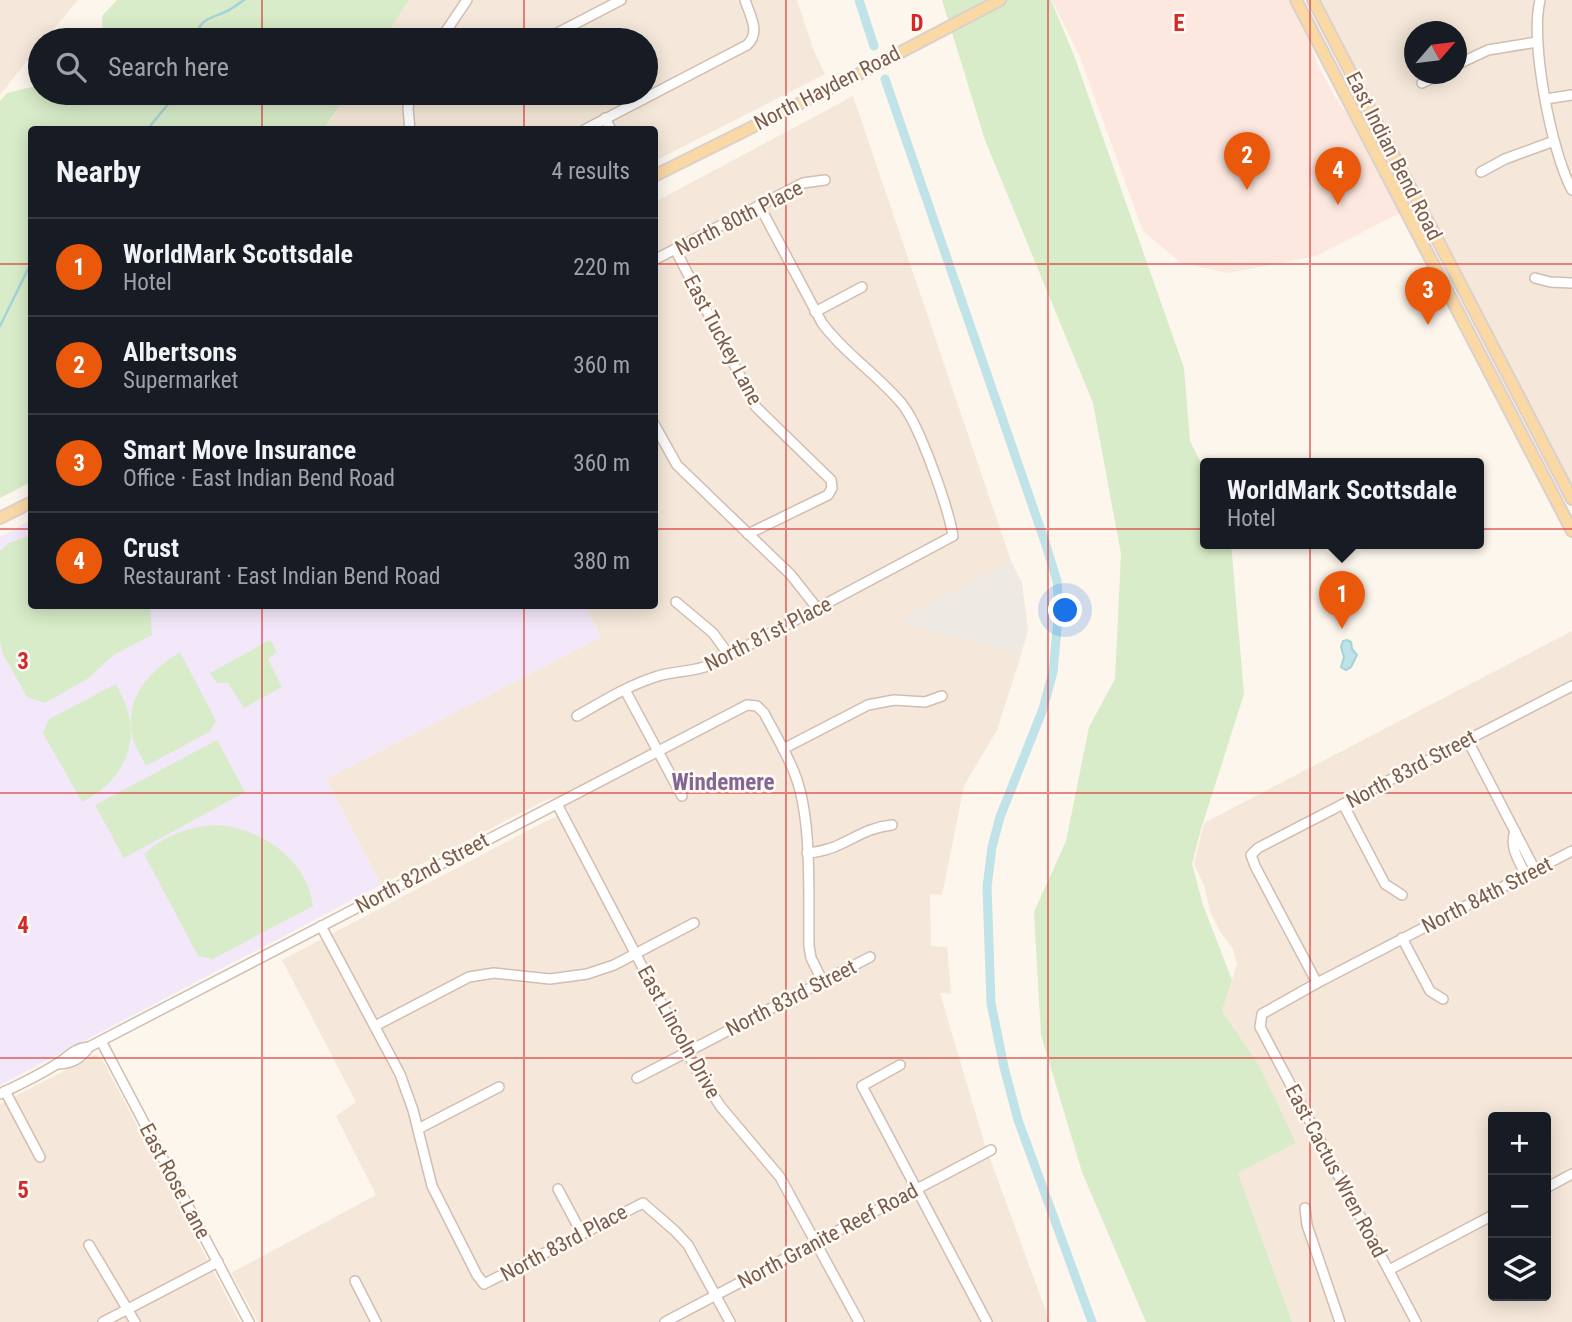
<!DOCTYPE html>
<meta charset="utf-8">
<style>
:root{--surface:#171b24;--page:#242831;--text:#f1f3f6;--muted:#9ea1a6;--line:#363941;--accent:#ea580c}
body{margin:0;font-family:"Roboto Condensed",sans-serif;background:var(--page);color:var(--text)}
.controls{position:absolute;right:21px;bottom:21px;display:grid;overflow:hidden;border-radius:7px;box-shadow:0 4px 18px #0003}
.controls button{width:63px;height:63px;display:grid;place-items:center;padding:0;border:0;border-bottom:2px solid var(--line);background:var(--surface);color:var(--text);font:35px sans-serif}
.compass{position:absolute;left:1404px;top:21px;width:63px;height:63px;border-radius:50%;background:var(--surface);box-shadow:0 4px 18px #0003;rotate:62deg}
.you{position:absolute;left:1066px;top:611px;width:24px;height:24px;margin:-18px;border:5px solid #fff;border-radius:50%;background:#1a73e8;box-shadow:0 0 0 10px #1a73e833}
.badge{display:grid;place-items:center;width:46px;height:46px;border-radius:50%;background:var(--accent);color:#fff;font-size:23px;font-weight:700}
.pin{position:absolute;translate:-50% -58px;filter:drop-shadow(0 2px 4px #0008)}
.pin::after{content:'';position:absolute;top:37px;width:24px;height:21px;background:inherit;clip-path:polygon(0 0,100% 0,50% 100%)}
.popup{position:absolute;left:1200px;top:458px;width:284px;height:91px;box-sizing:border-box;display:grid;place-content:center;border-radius:7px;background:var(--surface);filter:drop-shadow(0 2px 5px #0005);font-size:23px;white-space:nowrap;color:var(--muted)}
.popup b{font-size:26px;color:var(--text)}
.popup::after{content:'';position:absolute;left:50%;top:100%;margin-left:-14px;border:14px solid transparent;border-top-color:var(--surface)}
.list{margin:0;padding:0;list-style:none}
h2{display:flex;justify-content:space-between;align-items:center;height:91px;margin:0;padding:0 28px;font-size:30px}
h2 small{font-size:23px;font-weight:400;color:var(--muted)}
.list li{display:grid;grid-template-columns:46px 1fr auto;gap:21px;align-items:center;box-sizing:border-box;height:98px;padding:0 28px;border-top:2px solid var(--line)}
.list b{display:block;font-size:26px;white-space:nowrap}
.list p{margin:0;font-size:23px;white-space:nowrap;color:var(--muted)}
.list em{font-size:23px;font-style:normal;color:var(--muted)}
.icon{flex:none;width:38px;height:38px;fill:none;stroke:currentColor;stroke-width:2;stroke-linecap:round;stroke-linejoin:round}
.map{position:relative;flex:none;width:1572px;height:1322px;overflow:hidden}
.search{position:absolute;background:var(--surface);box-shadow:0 4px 18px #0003;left:28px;top:28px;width:630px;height:77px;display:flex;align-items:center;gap:18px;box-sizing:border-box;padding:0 24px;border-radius:38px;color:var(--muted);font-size:26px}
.panel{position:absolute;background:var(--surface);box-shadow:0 4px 18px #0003;left:28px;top:126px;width:630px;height:483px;border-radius:7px}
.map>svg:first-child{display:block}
.residential{fill:#f5e8da;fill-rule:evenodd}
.commercial{fill:#fde8e0}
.industrial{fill:#efe9e4}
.education{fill:#f3e8fa}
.green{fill:#d8ecc9}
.water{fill:#bfe3e8;stroke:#a5d3da;stroke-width:2}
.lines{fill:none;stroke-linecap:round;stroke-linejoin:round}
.stream{stroke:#a5d3da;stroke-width:2.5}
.canal{stroke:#bfe3e8;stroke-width:9}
.minor-casing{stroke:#d1beb0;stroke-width:12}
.major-casing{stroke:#dad1cd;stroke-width:14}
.minor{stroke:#fff;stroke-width:9}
.major{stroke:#fbd9a5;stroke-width:10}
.grid{fill:none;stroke:#d62828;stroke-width:2;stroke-opacity:0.55}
.labels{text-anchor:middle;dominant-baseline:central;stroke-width:5;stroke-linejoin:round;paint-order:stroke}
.street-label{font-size:21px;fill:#7a5c4d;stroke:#fffaf3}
.neighbourhood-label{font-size:23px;font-weight:bold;fill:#846695;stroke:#fffaf3}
.grid-label{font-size:23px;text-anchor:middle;font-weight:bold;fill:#d62828;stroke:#fffaf3;stroke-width:5;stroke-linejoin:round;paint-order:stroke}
</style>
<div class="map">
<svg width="1572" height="1322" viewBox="0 0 1572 1322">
<rect width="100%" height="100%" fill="#fdf6ec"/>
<g class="residential">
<polygon points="0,0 78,0 44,40 40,40 40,44 0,95"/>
<polygon points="409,0 797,0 814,51 825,74 655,161 654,130 324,130 348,93 646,93 646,40 383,40"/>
<path d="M1319,0H1572V486L1388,133ZM1414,32H1456V74H1414Z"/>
<polygon points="853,96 1011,561 905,617 908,624 1021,655 997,730 964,786 942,895 930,894 931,946 947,947 951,994 940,993 985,1145 1050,1322 258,1322 231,1273 376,1195 336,1116 356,1102 282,960 548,820 570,811 552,798 544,801 381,885 326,779 601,637 585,606 654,606 655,202"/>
<path d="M1572,631V1322H1292L1238,1173L1296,1143L1222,1011L1237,964L1233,949L1221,933L1211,914L1204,885L1194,864L1204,823ZM1493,1117H1546V1296H1493Z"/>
<polygon points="95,1055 103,1061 240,1322 0,1322 0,1104"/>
</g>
<polygon class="commercial" points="1052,0 1290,0 1307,32 1317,63 1335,97 1353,122 1400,213 1316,256 1228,273 1181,263 1143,231 1080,57"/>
<polygon class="industrial" points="1011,561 1022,583 1028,630 1021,655 908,624 904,617"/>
<polygon class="education" points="31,520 32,606 585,606 601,637 326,779 381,885 0,1085 0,537"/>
<g class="green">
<polygon points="117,0 409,0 383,40 103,40 102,16"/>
<polygon points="942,0 1051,0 1075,58 1184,368 1190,441 1205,471 1206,543 1231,543 1244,694 1201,829 1192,864 1203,905 1232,980 1222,1011 1260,1067 1296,1143 1238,1173 1292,1322 1146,1322 1082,1172 1041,1035 1034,912 1066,841 1089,727 1115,679 1121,554 1093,403 985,140"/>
<polygon points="40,85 40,93 348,93 324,129 32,130 31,482 0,498 0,101 7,93"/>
<polygon points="31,535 32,606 150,606 152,635 112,656 89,678 45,703 27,697 3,654 0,641 0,551 9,543"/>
<polygon points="270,640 277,652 268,659 282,687 244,708 228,683 217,683 210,673"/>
<path d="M180,652L216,721L209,732L146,766C141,756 134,746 132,735C125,696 150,671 180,652Z"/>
<path d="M116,684C121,695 127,705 129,716C138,753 114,787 82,802L43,733L49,719Z"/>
<polygon points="217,740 245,792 124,858 95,805"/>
<path d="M218,825C262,829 307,859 313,906L213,959L198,956L144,854C165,835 190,826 218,825Z"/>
</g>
<polygon class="water" points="1347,640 1351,642 1352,649 1357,655 1351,667 1346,670 1341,667 1344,657 1341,647 1343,641"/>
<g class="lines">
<g class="stream">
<path d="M194,40C201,18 207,20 225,12C232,9 238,4 244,0"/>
<polyline points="147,130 177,93"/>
<polyline points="0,326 32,261"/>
</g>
<g class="canal">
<polyline points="859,0 874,46"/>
<polyline points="885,79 1045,542 1057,581 1059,609 1053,672 1043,709 1000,817 992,847 987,887 991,1003 1004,1067 1018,1120 1092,1322"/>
</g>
<defs>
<g id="minor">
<path d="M1540,0C1530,42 1551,151 1572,190"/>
<polyline points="440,40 467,0"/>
<polyline points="544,40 621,0"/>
<polyline points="1456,65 1488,50 1537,42"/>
<polyline points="1422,83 1441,74"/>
<polyline points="1546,99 1572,95"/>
<polyline points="605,118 611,130"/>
<polyline points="410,130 408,108 411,93"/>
<path d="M584,130L747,45C761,32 750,16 745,0"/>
<polyline points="1481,172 1505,159 1554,141"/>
<polyline points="675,249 756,407 831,480 832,488 828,495 748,534"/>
<polyline points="654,260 803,183 825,180"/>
<polyline points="1535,278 1550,282 1572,283"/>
<polyline points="815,312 862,287"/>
<polyline points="654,424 677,465 791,575 817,608"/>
<polyline points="676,602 713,633 729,655"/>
<polyline points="625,690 682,796"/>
<path d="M577,716C602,702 627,686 655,677C675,670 692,673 713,664L953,536C948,507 920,426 902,404C878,375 845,354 822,323L759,205"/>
<polyline points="1467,739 1535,870"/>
<polyline points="783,749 868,705 894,700 925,702 942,696"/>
<polyline points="557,804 697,1071 721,1107 780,1177 859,1322"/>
<polyline points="1343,804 1385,884 1402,895"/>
<path d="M1515,831C1509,847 1519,861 1526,875"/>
<path d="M807,853C843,851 858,828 892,825"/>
<polyline points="321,926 400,1074 413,1110 432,1186 477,1275 484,1284 643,1203 675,1231 688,1245 730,1322"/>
<polyline points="1402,938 1430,991 1443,999"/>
<polyline points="1317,983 1255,866 1251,855 1258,848 1572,686"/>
<polyline points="375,1026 469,977 494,973 550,979 587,974 614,965 694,923"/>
<polyline points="101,1041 249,1322"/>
<path d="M59,1064C73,1063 81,1058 89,1047"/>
<polyline points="900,1065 862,1086 987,1322"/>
<polyline points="637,1078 870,957"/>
<polyline points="5,1091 40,1157"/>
<path d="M0,1094C18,1085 38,1076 55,1065C68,1058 73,1048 89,1047L747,705L757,706L764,713C774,732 786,752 794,772C813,818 808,895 809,946L811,958L823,982"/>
<polyline points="418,1129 499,1087"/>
<polyline points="1546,1188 1572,1174"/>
<polyline points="558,1189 582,1234"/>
<polyline points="1305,1208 1307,1225 1340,1322"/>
<polyline points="89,1245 135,1322"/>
<polyline points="1389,1270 1493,1215"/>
<polyline points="355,1281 376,1322"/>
<polyline points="103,1322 218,1262"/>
<polyline points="665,1322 991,1150"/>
<polyline points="1416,1322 1260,1027 1262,1014 1317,983 1572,851"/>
</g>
<g id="major">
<polyline points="1296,0 1572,531"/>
<polyline points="1313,0 1572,499"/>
<polyline points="654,176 861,73 1000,0"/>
<polyline points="0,518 32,502"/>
</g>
</defs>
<use href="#minor" class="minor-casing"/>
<use href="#major" class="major-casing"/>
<use href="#minor" class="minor"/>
<use href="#major" class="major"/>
</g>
<path class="grid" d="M262,0V40M524,0V40M786,0V1322M1048,0V1322M1310,0V1322M262,93V130M524,93V130M0,264H32M654,264H1572M0,529H32M654,529H1572M262,606V1322M524,606V1322M0,793H1572M0,1058H1572"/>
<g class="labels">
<g class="street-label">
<text transform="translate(827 88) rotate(-27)">North Hayden Road</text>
<text transform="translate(1394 156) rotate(63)">East Indian Bend Road</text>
<text transform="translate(739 218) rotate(-27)">North 80th Place</text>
<text transform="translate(723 340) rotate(62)">East Tuckey Lane</text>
<text transform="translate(768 634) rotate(-27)">North 81st Place</text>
<text transform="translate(1411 769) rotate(-28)">North 83rd Street</text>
<text transform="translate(422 873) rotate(-28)">North 82nd Street</text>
<text transform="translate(1487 895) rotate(-27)">North 84th Street</text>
<text transform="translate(791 998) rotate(-27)">North 83rd Street</text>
<text transform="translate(679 1032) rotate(61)">East Lincoln Drive</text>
<text transform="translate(1336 1171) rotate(62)">East Cactus Wren Road</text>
<text transform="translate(175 1181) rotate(62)">East Rose Lane</text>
<text transform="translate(828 1236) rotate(-28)">North Granite Reef Road</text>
<text transform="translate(564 1243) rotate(-28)">North 83rd Place</text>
</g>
<g class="neighbourhood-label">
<text x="723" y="782">Windemere</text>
</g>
</g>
<g class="grid-label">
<text x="917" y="31">D</text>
<text x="1179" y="31">E</text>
<text x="23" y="669">3</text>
<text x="23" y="933">4</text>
<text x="23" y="1198">5</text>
</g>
</svg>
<div class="controls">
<button>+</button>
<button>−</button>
<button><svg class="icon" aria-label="layers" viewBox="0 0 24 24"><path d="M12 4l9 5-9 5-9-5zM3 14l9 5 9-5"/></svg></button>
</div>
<svg class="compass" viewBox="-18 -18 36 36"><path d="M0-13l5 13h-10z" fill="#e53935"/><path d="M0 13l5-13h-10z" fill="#9ea1a6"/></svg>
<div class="you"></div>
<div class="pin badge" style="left:1342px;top:629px">1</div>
<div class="popup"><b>WorldMark Scottsdale</b>Hotel</div>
<div class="pin badge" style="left:1247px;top:190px">2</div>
<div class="pin badge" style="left:1428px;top:325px">3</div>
<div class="pin badge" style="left:1338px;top:205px">4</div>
<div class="search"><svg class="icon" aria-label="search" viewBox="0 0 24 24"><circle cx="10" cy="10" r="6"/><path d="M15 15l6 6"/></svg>Search here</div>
<section class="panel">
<h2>Nearby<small>4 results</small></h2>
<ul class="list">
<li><span class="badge">1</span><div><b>WorldMark Scottsdale</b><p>Hotel</p></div><em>220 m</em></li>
<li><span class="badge">2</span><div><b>Albertsons</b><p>Supermarket</p></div><em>360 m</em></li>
<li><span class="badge">3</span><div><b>Smart Move Insurance</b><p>Office · East Indian Bend Road</p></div><em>360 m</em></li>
<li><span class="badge">4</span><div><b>Crust</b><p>Restaurant · East Indian Bend Road</p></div><em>380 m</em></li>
</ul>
</section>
</div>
